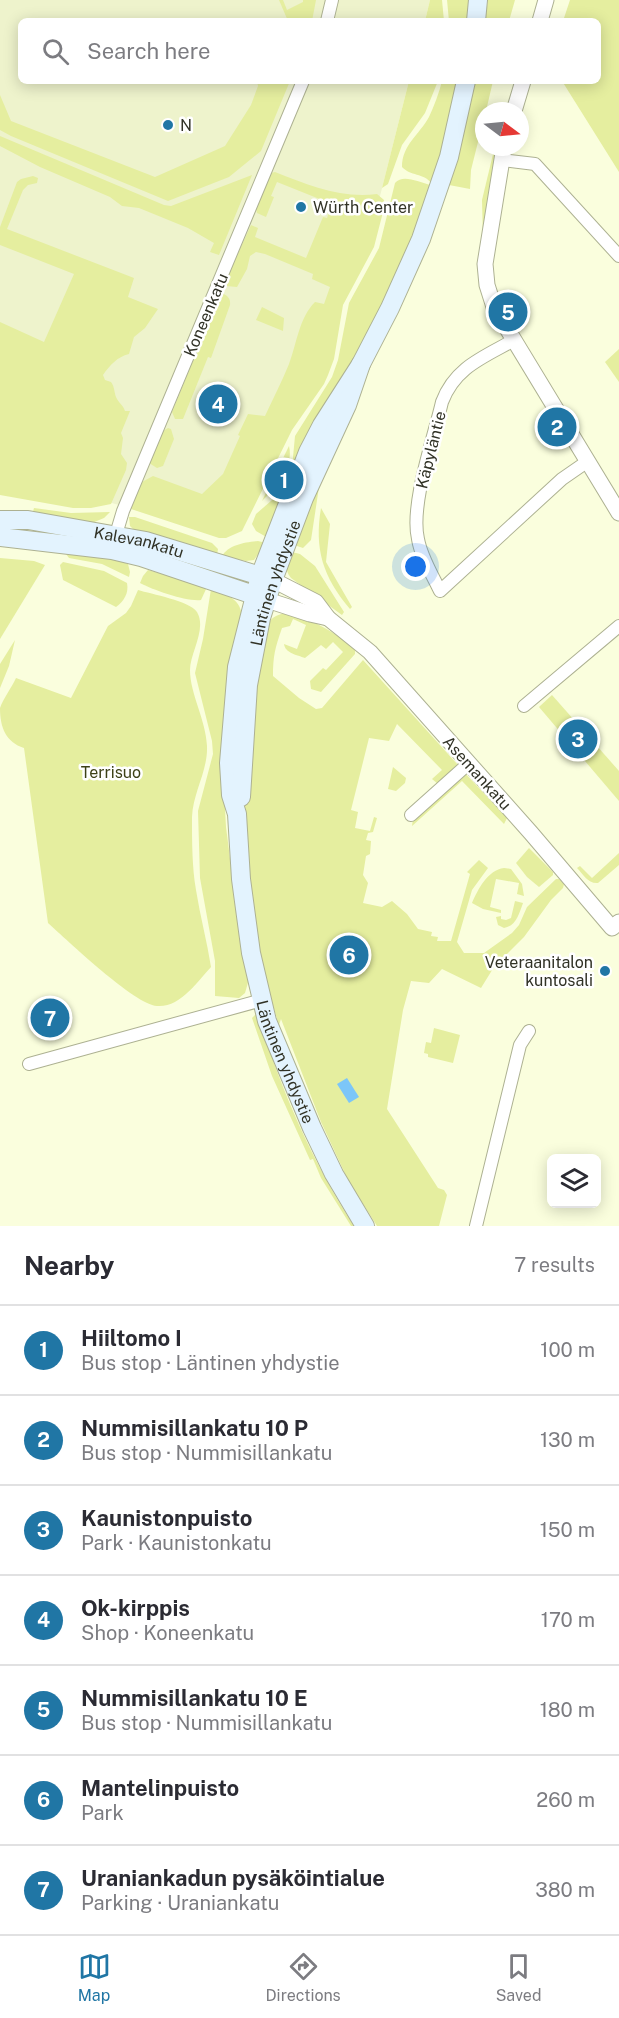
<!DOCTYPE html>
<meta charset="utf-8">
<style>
:root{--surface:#fff;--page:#f2f2f3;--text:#2b2b33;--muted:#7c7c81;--line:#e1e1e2;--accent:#2076a5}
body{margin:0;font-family:"Public Sans",sans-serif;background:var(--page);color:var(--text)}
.controls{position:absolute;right:18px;bottom:18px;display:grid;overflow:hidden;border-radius:9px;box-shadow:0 3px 15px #0003}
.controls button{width:54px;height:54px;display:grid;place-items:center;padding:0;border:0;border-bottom:2px solid var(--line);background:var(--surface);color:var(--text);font:30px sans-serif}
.compass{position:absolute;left:475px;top:102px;width:54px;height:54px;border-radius:50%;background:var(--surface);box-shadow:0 3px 15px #0003;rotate:106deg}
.you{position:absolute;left:416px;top:567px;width:21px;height:21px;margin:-15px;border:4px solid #fff;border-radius:50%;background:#1a73e8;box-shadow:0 0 0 9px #1a73e833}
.badge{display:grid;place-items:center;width:39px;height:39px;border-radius:50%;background:var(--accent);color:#fff;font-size:20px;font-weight:700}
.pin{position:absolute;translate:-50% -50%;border:3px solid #fff;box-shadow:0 2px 6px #0006}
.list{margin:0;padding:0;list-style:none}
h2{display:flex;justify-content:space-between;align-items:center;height:78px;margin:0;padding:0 24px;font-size:26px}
h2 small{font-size:20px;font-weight:400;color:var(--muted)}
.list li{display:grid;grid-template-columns:39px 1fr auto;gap:18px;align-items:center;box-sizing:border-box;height:90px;padding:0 24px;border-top:2px solid var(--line)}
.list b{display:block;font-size:22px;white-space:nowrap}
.list p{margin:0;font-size:20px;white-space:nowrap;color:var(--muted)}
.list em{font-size:20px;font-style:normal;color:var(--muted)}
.icon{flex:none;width:33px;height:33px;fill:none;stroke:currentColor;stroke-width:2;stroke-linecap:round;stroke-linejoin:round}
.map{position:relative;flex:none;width:619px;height:1226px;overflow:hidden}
.search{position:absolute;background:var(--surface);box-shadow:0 3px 15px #0003;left:18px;right:18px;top:18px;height:66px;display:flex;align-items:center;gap:15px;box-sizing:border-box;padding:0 21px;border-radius:9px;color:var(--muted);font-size:22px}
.sheet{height:708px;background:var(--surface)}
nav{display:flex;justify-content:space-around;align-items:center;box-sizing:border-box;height:84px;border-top:2px solid var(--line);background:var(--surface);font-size:16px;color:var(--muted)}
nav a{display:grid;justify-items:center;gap:3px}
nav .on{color:var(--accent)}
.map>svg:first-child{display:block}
.built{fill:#eef3cc}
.green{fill:#e5ee9f}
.water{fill:#7cc6f8}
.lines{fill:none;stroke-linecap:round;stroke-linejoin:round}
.minor-casing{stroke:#adb192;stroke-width:14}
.tertiary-casing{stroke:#adb192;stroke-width:17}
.secondary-casing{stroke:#adb192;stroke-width:20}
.minor{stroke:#fff;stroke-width:12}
.tertiary{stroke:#fff;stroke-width:15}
.secondary{stroke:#e3f3fe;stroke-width:18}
.poi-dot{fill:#2076a5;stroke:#fff;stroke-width:2}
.labels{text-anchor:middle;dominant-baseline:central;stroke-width:5;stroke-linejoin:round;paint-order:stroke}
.poi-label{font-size:16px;fill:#313226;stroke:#fff;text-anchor:start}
.street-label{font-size:16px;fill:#313226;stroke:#fff}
.park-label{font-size:16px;fill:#3d4116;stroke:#fff}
</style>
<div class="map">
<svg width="619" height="1226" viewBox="0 0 619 1226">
<rect width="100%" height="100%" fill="#fafedd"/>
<polygon class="built" points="0,0 430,0 425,21 21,21 21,81 409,81 380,196 371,221 229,485 152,515 112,503 70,504 0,491"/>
<g class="green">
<polygon points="279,0 283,0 287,10 303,2 303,0 316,0 312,21 288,21"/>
<polygon points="430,0 442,0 444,21 425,21"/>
<polygon points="447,0 472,0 470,21 449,21"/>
<polygon points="488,0 515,0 509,21 485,21"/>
<polygon points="570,0 619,0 619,172 562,81 598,81 598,21 563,21"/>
<polygon points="257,81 290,81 261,151 229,177 168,201 11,136 0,130 0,95 11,121 155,177 225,146 251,105 258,86"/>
<polygon points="409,81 438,81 425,113 402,145 388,184 382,188"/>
<path d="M442,81H459L450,127L412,243L364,342L292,468L295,436L332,377L338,360L349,303L379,248L395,183C403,174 418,182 430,185L431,183C424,173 410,176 402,167C402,145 419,135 429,117C434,106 439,93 442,81Z"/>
<polygon points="476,81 493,81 486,111 484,111 484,118 471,170 470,189 449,185"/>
<polygon points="0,136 164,205 171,206 252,175 219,255 210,252 214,243 188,228 139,208 122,206 110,197 40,167 0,146"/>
<polygon points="494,150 498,150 483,239 482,200"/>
<path d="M275,172C308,185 342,199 377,194L384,200L382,216L374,247L343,305L334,359L328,375L324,384L292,430L242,531L226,538H219L131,509L142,482L153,476L202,494L223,474L240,436L238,435L248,414L265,416C273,399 282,381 289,364C297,343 299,318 315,302L324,304L330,287L312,279L313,274L265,254L256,252L250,256L247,269L237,287L226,286L224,284L251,225L258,228L255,237L306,258L323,217L327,218L332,204L277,182L271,196L274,197L266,217L257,213L256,209L271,173Z"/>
<path d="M33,176L38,178L37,183L28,185L23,190L7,229L134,278L128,297L158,309L145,328L134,337L129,354C117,357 110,365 103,375L105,380L111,382C115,387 114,394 117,399C120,404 123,405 125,411H130L121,433L123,438L121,454L127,463L126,470L111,504L91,508H73L0,495V322L44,342L74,274L0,245V227L17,182L21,179Z"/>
<path d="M221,293C227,295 231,298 230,305L211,358L208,357L183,419H175L172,412Z"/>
<polygon points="262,307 284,318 283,331 256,320"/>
<polygon points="619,349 619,382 605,362"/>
<polygon points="168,428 171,429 174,439 163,466 157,468 149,463 163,431"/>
<path d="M289,446C294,467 276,487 262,501Z"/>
<polygon points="319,487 311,540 303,548 291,544"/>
<polygon points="279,494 282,494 268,538 256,531 252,524 256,514"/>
<polygon points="34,508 71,513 110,512 104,518 92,523 32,515"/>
<path d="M321,508L330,524L326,562L352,607L350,609C323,577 314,549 321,508Z"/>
<polygon points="129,517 135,517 212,543 218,549 217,555 136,532 130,526"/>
<path d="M258,541L266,543L254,560L246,561L222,556C228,545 245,542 258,541Z"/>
<polygon points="71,551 111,558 128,564 130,572 129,577 102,564 69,558 66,554"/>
<path d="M288,551L300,554L315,566L344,612L342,615L291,578C284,569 286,561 288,551Z"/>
<polygon points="0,558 34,561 45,565 0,639"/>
<path d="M63,562L104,571L127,583C129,593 124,601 116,607L63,580L60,565Z"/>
<path d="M148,570L207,587L201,600C187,602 153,590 140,583L143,576Z"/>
<path d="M211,589C230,597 240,597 243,620L224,790L226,827L238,921L249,979L245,993L239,998L215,996V961L200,878L198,811L213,754L212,741L195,673L203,639Z"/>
<path d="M138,590C151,594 190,601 197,612C207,629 190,653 190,670C190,694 206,720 207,746C208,771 193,792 192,817C192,841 192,867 196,890C200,916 207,941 211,967C198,981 180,1008 157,1006C135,1005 67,940 48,923L24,748C6,742 0,728 0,708C3,699 12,687 16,678L71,698L108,626L126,613L131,606Z"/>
<path d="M288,613C318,622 330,630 355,648V654L321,692L311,689L310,681L323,668L326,670L343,652L333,642L326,649L321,645L305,658C297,655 285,653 284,644L297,649L306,625L293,619L290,626L282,628C275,648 273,656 273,676L299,698L316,709L322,708L363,660L458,765L438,784L432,779L442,770L397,724L389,741L369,738L351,810L358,812L355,828L370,831L374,817L377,818L373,832L368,833L366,840L371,841L370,854L366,856L363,875L368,883L363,903L382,907L392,901L407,914L418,929L432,932L431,936L438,937L437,941H451L470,874L467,872L479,860L488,868L472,890L457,942L464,953H484L512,933L519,925L527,907L556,879H559L564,884L563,888L551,900L524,937L494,967L481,988L442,969L429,983L411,981L403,1010L387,1109L438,1188L444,1190L447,1195L439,1226H377L348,1180L321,1122L281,1019L279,1025C251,940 240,847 247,757C250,716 258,675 263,634C268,621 273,614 288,613Z"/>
<polygon points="15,640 9,666 0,688 0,664"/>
<polygon points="552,695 619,771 619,801 539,707"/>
<polygon points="393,767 406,778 405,783 396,791 388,789"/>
<polygon points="463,771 507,818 504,824 462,781 412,826 413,819"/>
<polygon points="529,848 553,872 553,875 539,887 527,877 516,863"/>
<path d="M619,853V865L598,883C588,884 583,874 577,868L580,866L592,878Z"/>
<path d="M504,868L511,869L522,884L524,896L517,894L519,883L496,879L490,907L501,910V913L483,909L472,903C478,889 488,870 504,868Z"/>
<path d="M515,901L523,903C519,914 516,926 504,928L498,925L496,917L501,916V919L506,920L511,918Z"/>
<path d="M257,1013C280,1087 312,1162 354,1226H351L321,1178L313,1159L310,1160L272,1076L252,1018Z"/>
<polygon points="434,1028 460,1035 453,1063 428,1057 428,1054 424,1053 426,1042 431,1043"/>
</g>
<polygon class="water" points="347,1078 359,1097 349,1103 337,1084"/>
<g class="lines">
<defs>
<g id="minor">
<polyline points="327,21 332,0"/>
<polyline points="502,160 535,164 619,256"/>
<path d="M514,340C484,357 455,367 442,402C434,437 410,505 418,539C421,557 432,574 440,591L562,479L588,461"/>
<polyline points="114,541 123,511 303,81"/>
<polyline points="524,706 619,626"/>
<polyline points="411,815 468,764"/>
<polyline points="29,1064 262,1000"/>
<polyline points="476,1226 520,1045 529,1031"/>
</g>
<g id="tertiary">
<polyline points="540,21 546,0"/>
<polyline points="514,111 523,81"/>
<polyline points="504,147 485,264 487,285 494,307 619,513"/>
<polyline points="273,580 316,602 328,618 370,652 531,833 612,928 619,922"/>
<polyline points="267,600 310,614 328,618"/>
</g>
<g id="secondary">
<polyline points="476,21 478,0"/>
<path id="s1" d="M361,364L322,425L308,452L260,576L237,667L229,763L231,795L237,814L241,879L251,953L267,1021L312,1128L334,1174L365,1226"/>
<path id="s2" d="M0,520H28L146,541L270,579"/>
<polyline points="0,537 112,550 141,557 266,599"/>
<path id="s3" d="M241,797L248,685L261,618L273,580L304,498L347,405L361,364L390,308L421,239L449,157L466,81"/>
</g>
</defs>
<use href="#minor" class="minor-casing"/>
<use href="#tertiary" class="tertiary-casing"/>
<use href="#secondary" class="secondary-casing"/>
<use href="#minor" class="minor"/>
<use href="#tertiary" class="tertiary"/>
<use href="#secondary" class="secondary"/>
</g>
<g class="poi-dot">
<circle cx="168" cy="125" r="6"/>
<circle cx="301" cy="207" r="6"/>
<circle cx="605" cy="971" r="6"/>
</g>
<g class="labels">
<g class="poi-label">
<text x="180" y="125">N</text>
<text x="313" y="207">Würth Center</text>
<text x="593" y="962" text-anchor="end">Veteraanitalon<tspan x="593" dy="18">kuntosali</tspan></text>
</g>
<g class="street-label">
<text transform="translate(206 315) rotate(-67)">Koneenkatu</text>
<text transform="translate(431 450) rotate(-76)">Käpyläntie</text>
<text stroke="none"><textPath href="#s2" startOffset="141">Kalevankatu</textPath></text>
<text stroke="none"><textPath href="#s3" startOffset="218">Läntinen yhdystie</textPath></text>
<text transform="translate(477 773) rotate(48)">Asemankatu</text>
<text stroke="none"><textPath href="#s1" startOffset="732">Läntinen yhdystie</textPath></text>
</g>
<g class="park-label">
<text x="111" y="772">Terrisuo</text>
</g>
</g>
</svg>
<div class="controls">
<button><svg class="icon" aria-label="layers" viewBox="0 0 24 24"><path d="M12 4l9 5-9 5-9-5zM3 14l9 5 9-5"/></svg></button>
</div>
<svg class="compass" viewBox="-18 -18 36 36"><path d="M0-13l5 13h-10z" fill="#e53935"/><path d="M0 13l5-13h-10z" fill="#7c7c81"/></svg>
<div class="you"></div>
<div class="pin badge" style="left:284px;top:480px">1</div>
<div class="pin badge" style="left:557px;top:427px">2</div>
<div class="pin badge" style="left:578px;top:739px">3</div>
<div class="pin badge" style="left:218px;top:404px">4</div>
<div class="pin badge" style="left:508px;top:312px">5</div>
<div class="pin badge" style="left:349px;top:955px">6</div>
<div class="pin badge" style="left:50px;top:1018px">7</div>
<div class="search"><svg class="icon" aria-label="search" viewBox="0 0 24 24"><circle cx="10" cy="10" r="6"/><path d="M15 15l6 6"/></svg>Search here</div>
</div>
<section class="sheet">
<h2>Nearby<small>7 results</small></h2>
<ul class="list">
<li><span class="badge">1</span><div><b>Hiiltomo I</b><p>Bus stop · Läntinen yhdystie</p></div><em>100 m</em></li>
<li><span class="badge">2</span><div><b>Nummisillankatu 10 P</b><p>Bus stop · Nummisillankatu</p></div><em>130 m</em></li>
<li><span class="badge">3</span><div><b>Kaunistonpuisto</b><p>Park · Kaunistonkatu</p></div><em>150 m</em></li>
<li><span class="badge">4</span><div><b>Ok-kirppis</b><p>Shop · Koneenkatu</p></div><em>170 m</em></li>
<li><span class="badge">5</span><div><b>Nummisillankatu 10 E</b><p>Bus stop · Nummisillankatu</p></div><em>180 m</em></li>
<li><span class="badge">6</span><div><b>Mantelinpuisto</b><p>Park</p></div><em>260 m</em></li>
<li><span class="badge">7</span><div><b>Uraniankadun pysäköintialue</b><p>Parking · Uraniankatu</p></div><em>380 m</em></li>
</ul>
</section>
<nav>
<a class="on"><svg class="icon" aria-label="map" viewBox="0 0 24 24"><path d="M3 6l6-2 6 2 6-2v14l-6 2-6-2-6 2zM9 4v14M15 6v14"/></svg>Map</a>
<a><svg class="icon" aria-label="directions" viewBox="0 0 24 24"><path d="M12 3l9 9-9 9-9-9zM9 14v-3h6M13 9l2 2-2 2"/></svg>Directions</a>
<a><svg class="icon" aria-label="saved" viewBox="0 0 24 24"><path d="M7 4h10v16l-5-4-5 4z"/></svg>Saved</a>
</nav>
